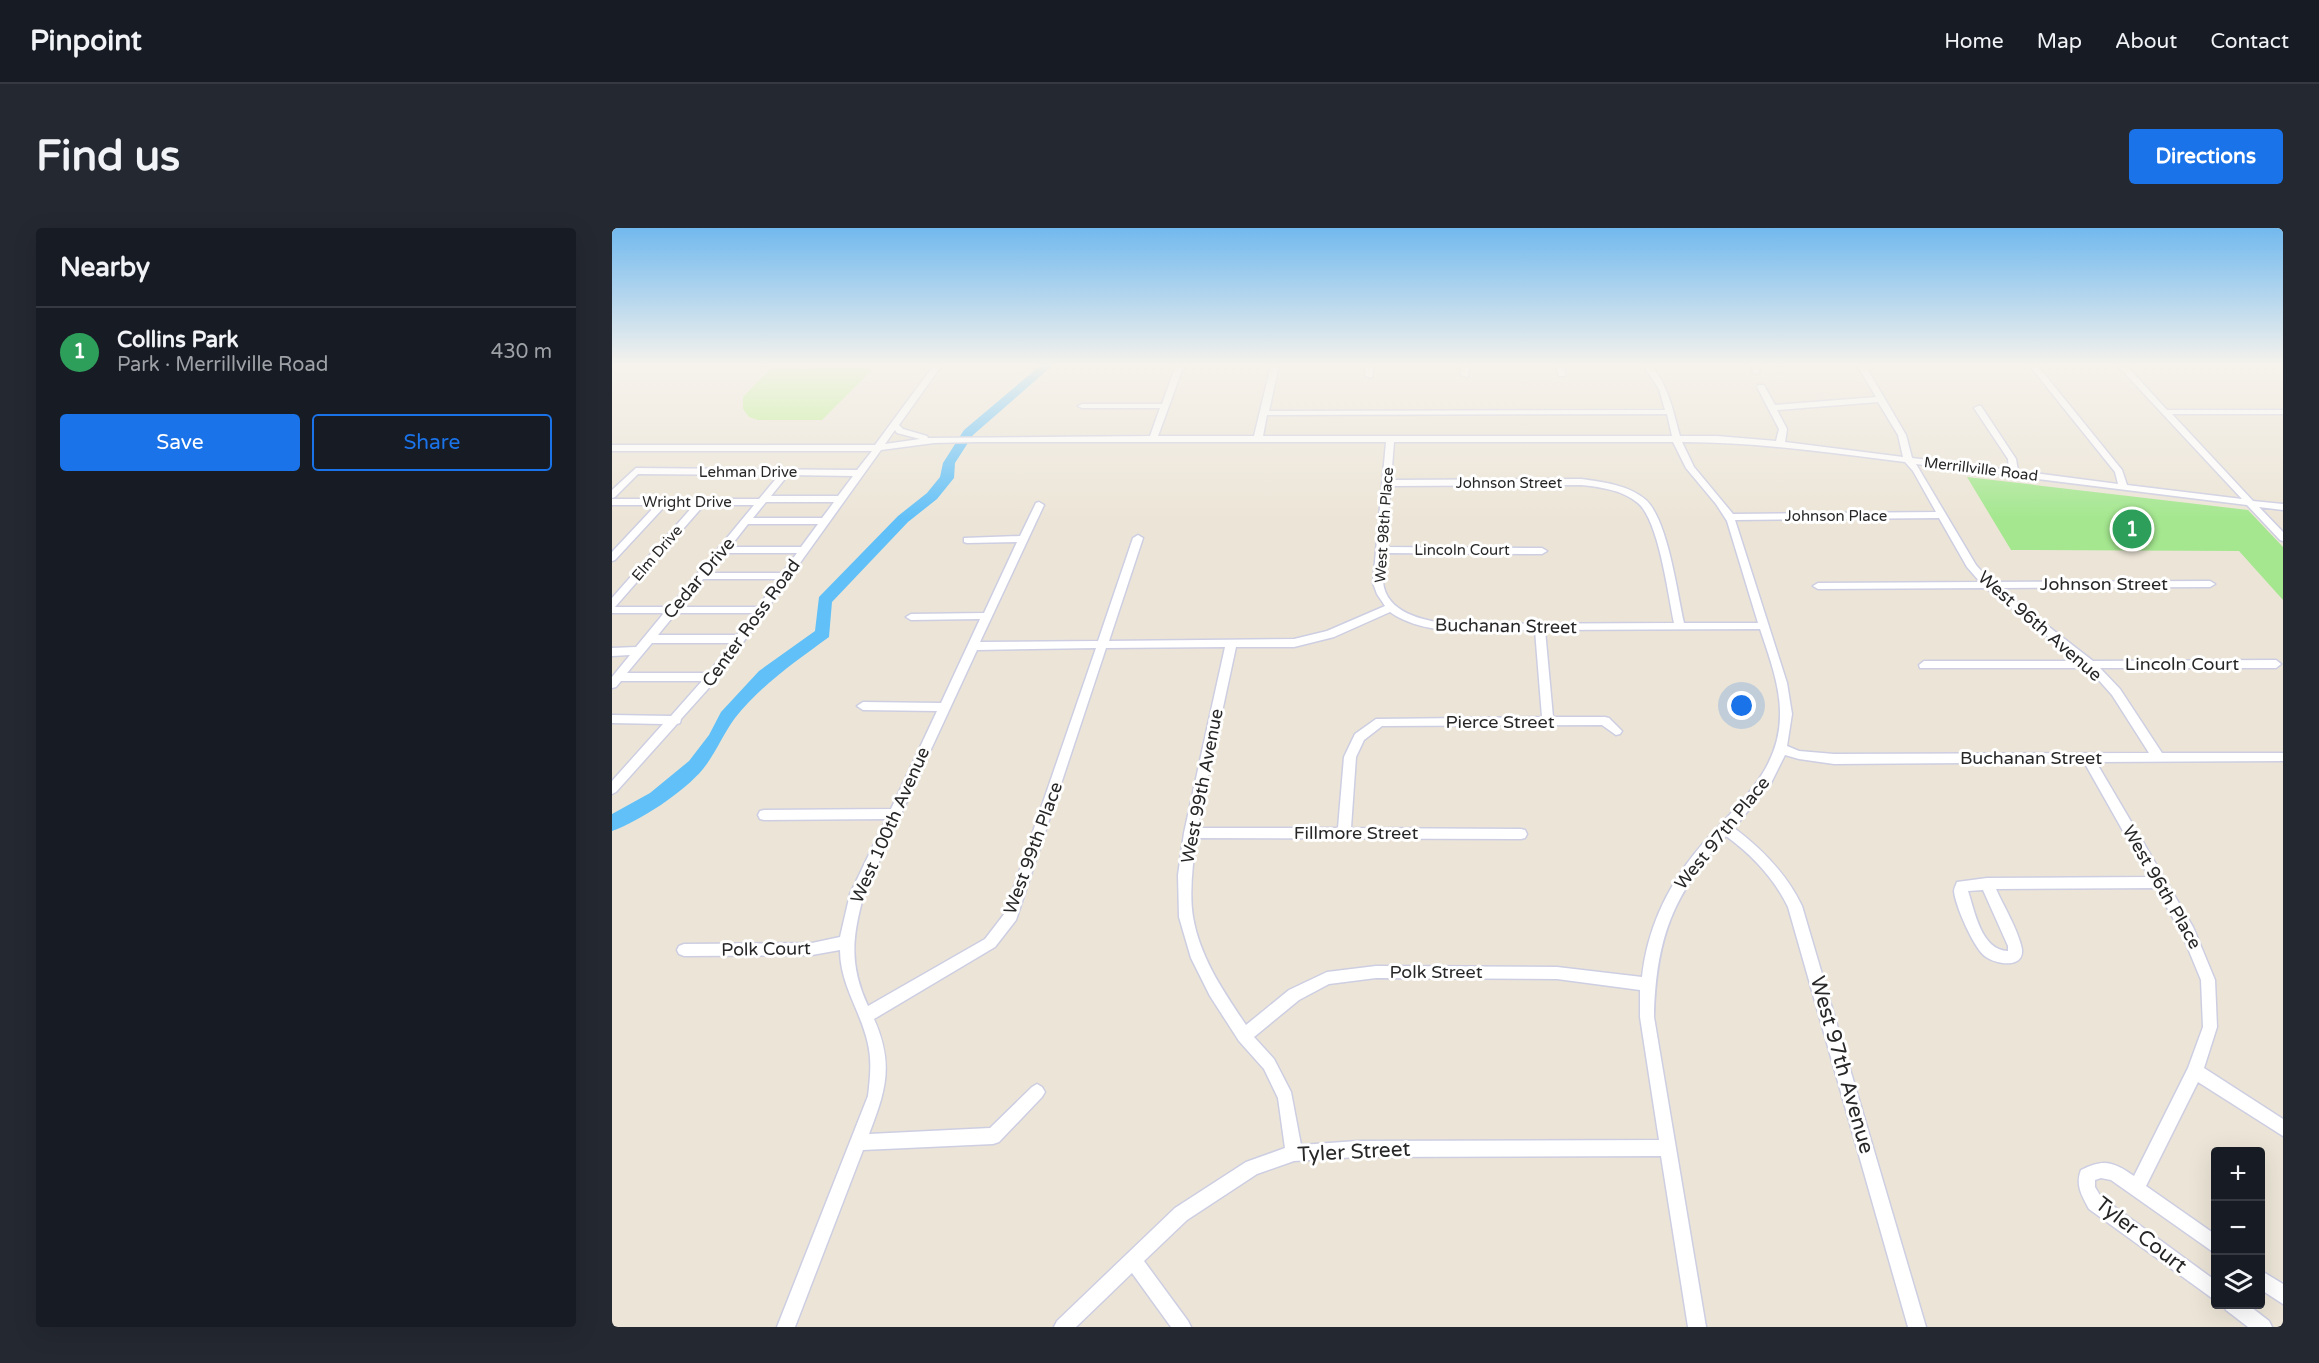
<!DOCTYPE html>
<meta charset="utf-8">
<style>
:root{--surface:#171b24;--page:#242831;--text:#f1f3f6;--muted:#9ea1a6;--line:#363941;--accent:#1a73e8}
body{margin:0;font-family:"Varela Round",sans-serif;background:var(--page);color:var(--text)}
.controls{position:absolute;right:18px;bottom:18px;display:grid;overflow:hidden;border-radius:6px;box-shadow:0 6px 24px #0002}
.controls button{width:54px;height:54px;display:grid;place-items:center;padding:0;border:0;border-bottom:2px solid var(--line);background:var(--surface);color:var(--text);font:30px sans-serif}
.you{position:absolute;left:1130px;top:478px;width:21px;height:21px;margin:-15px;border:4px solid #fff;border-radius:50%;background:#1a73e8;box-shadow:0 0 0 9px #1a73e833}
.badge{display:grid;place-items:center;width:39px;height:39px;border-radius:50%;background:var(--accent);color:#fff;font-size:20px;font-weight:700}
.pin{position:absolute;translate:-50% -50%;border:3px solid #fff;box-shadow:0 2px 6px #0006}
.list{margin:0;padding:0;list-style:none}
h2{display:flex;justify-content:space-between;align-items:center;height:78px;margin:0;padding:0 24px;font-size:26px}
h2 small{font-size:20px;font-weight:400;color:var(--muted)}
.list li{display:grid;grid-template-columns:39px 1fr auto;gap:18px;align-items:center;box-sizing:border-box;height:90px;padding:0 24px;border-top:2px solid var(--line)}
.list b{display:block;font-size:22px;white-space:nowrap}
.list p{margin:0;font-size:20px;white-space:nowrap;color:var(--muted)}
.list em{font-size:20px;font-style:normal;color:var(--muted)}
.actions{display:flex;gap:12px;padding:18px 24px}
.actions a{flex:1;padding:14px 0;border:2px solid var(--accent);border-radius:6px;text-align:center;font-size:21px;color:var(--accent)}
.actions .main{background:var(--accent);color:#fff}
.icon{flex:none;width:33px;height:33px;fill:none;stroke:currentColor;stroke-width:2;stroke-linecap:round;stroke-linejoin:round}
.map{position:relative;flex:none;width:1671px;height:1099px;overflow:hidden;border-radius:6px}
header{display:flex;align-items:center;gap:36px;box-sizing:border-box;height:84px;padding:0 30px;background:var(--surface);border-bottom:2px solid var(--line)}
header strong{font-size:28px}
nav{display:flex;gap:33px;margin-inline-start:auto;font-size:21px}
.intro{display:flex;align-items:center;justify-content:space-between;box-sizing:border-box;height:144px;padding:0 36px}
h1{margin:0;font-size:42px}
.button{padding:15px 27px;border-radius:6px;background:var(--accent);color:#fff;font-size:21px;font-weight:700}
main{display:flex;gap:36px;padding:0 36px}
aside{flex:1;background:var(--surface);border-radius:6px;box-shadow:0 6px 24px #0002}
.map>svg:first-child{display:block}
.green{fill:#a4e78f}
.pitch{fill:#baf089}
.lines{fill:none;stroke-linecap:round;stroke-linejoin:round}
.river{fill:#61c0f7;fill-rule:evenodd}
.minor-casing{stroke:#cdcee2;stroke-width:3}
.minor{fill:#fff;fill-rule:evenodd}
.labels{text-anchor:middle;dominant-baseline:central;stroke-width:6;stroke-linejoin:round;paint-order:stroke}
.far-street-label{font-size:15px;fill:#272727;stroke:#fff}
.street-label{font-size:18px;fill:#272727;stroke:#fff}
.near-street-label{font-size:21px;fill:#272727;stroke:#fff}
</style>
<header>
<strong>Pinpoint</strong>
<nav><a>Home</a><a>Map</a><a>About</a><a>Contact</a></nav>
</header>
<div class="intro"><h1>Find us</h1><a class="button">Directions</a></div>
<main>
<aside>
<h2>Nearby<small></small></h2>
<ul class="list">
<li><span class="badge" style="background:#2e9e5b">1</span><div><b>Collins Park</b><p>Park · Merrillville Road</p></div><em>430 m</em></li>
</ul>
<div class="actions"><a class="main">Save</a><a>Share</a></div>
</aside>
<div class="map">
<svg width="1671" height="1099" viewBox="0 0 1671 1099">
<rect width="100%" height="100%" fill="#ece5d7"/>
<polygon class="green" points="1355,249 1636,282 1671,319 1671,372 1627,323 1399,322"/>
<polygon class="pitch" points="255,139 260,142 210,192 146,192 137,189 131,181 131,169 158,141"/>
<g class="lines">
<path class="river" d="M429,137H441L361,207L343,235L342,250L325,271L296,294L220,374L217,409C183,434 149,457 123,490C111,506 104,525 91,541C72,564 28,593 0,603V586L38,565L77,533L97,507L109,484L147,443L203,403L207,369L286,288L315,265L328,249L331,235L352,202Z"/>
<defs>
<g id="minor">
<path d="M322,137H330L287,197L291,201L315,208L316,210L538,208L548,180H470L466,178L470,176H550L564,137H572L546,208H642L659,137H667L657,183L1053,182L1047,161L1031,137H1039C1057,159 1061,183 1068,208H1105L1164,213L1167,201L1145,159L1146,157H1152L1163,177L1264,169L1245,137H1253L1294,207L1300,230L1397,242L1396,231L1362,180L1366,178H1369L1404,231L1406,243L1506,256L1503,244L1417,137H1425L1510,242L1515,257L1630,271L1505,137H1514L1555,182H1671V186H1560L1641,273L1671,276V282L1647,279L1671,304V313L1668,312L1635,277L1304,236L1364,337L1379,354L1598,353L1603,356L1598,359L1387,360L1481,433L1664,432L1669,436L1664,440H1488L1508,461L1550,525H1671V533L1484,534L1581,699L1603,752L1605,799L1592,840L1671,891V908L1586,854L1534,958L1604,1007V1026L1499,952L1489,950L1483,952V959L1489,969L1604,1053V1073L1477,981C1470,968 1463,957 1469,942C1492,930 1502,934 1522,948L1576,840L1591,799L1589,752L1570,706L1544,660L1384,661C1392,679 1404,698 1409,717C1416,740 1387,738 1374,729C1362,721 1343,677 1342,663C1342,660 1344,657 1345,654L1375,650L1537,649L1472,534L1222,536L1187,531L1173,527L1159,555L1122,600C1150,621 1174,645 1190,678L1314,1099H1296L1176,679C1162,650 1140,627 1114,608C1061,666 1044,710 1042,789L1094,1099H1076L1049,928L745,929L682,933L645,946L575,992L532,1033L576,1093L579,1099H559L520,1045L464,1099H442L445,1093L563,980L634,934L673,920L666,870L652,841L627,813L598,768L579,730L567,689L566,647L572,605L613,419L494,420L404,692L383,719L262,791C282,836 274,862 257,906L378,900L420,859L425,856L430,859L433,864L430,869L387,914L381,916L251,922L183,1099H165L256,868C258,851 260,833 256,816C249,783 228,757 228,722L200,727L72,728L67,726L65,722L67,718L72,716L200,715L228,709L238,666L274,591L152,592L148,591L146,587L148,583L152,582L279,581L325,483L251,482L245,478L251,474L329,475L368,391L299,392L294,389L299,386L372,385L405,314L355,315L352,314V310L408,308L424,275L427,274L432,277L368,414L486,413L521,310L526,307L531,310L497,413L682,411L715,403L773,378L765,366L761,355L774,214H365L322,215L269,222L104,452L69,491L68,495L65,496L4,564L0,566V553L51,496L0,495V487L59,488L90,453H9L4,459L0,460V449L18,427L0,428V420L24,419L52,385H0V370L82,277H54L3,332L0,333V324L44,277H0V271H147L167,247L26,246L3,269L0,270V262L24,240L245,242L260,223H0V217H263ZM1266,174L1286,207L1291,229L1173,214L1175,201L1165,182ZM1055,186L1060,208H651L655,187ZM283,202L285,205L308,211L273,216ZM782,214H1061L1074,240L1104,276L1115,293L1146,395H1072C1065,364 1056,293 1034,272C1017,257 991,254 969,251L779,252ZM1070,214C1145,214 1219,225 1293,234L1301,243L1324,284L1121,286L1082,239ZM176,247L241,248L226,268H159ZM969,257C989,259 1010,262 1026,275C1047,293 1056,367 1062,395L835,396C811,392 774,385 771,354C770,345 773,334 773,325L930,326L935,323L930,320L774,319L778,258ZM154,274H222L210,290H141ZM92,277H142L58,379H3ZM1327,290L1355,339L1368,354L1206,355L1201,358L1206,361L1374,360L1467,433H1312L1307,437L1308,440H1476L1500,467L1537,525L1222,526L1187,523L1175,518L1180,486L1175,455L1123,292ZM136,296H206L189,319H118ZM113,325H185L170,345H97ZM91,351H166L146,379H69ZM778,384C816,411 879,402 923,402L930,489L764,491L743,506L732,529L726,600H585L624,419H682L722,409ZM64,385H141L125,407H46ZM1148,401C1157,428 1168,457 1168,485C1169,547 1118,582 1083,625C1054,661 1035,703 1030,749L945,739L764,738L715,744L677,762L634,797C612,764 588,730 581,689C577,664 581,636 584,610L909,611L913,610L915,606L913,602L909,601L739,600L744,529L752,512L770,498L990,497L1004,507L1008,506L1010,503L997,490L993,489H941L933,402ZM40,415H119L97,445H15ZM484,420L393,685L373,711L256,778C237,737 240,709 252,666L365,422ZM1371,662L1396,718V723C1369,722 1363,684 1356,663ZM764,750L945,751L1028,762V789L1047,912L745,913L689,917L679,864L662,831L642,809L687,772L717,756Z"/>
<polygon points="754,137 762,137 760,150 753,148"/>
<polygon points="849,137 857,137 856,149 849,147"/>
<polygon points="944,137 952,137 953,148 947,148"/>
<polygon points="1140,137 1148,137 1147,145 1141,145"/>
<polygon points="1648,1042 1671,1056 1671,1076 1648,1061"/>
<polygon points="1611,1076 1635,1076 1657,1093 1660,1099 1636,1099 1614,1082"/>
</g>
</defs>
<use href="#minor" class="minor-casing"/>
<use href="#minor" class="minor"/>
</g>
<linearGradient id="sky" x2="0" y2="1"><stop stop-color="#72b9ee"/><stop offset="0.47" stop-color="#f6f3ed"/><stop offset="1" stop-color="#f6f3ed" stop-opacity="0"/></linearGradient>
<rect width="1671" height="291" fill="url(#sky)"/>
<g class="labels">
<g class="far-street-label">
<text transform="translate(1369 241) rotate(7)">Merrillville Road</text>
<text x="136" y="244">Lehman Drive</text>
<text x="897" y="255">Johnson Street</text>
<text x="75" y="274">Wright Drive</text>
<text x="1224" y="288">Johnson Place</text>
<text transform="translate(772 297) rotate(-86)">West 98th Place</text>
<text x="850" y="322">Lincoln Court</text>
<text transform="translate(45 325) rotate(-49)">Elm Drive</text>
</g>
<g class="street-label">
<text transform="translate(87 350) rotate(-50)">Cedar Drive</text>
<text x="1492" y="356">Johnson Street</text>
<text transform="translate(139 395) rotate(-54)">Center Ross Road</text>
<text transform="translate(894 398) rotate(1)">Buchanan Street</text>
<text transform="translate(1428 398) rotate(41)">West 96th Avenue</text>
<text x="1570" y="436">Lincoln Court</text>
<text x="888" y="494">Pierce Street</text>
<text x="1419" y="530">Buchanan Street</text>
<text transform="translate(590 558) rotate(-79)">West 99th Avenue</text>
<text transform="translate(278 597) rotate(-66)">West 100th Avenue</text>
<text x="744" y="605">Fillmore Street</text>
<text transform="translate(1110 605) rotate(-51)">West 97th Place</text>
<text transform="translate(421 620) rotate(-70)">West 99th Place</text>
<text transform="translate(1550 659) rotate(60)">West 96th Place</text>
<text transform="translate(154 721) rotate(-1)">Polk Court</text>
<text x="824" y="744">Polk Street</text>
</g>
<g class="near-street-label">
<text transform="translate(1230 837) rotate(74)">West 97th Avenue</text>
<text transform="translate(742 924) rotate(-3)">Tyler Street</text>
<text transform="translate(1529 1007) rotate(38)">Tyler Court</text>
</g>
</g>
</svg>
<div class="controls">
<button>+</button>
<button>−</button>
<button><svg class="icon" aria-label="layers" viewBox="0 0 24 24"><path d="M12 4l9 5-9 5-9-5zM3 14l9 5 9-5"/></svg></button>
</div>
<div class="you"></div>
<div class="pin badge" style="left:1520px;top:301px;background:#2e9e5b">1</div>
</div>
</main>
